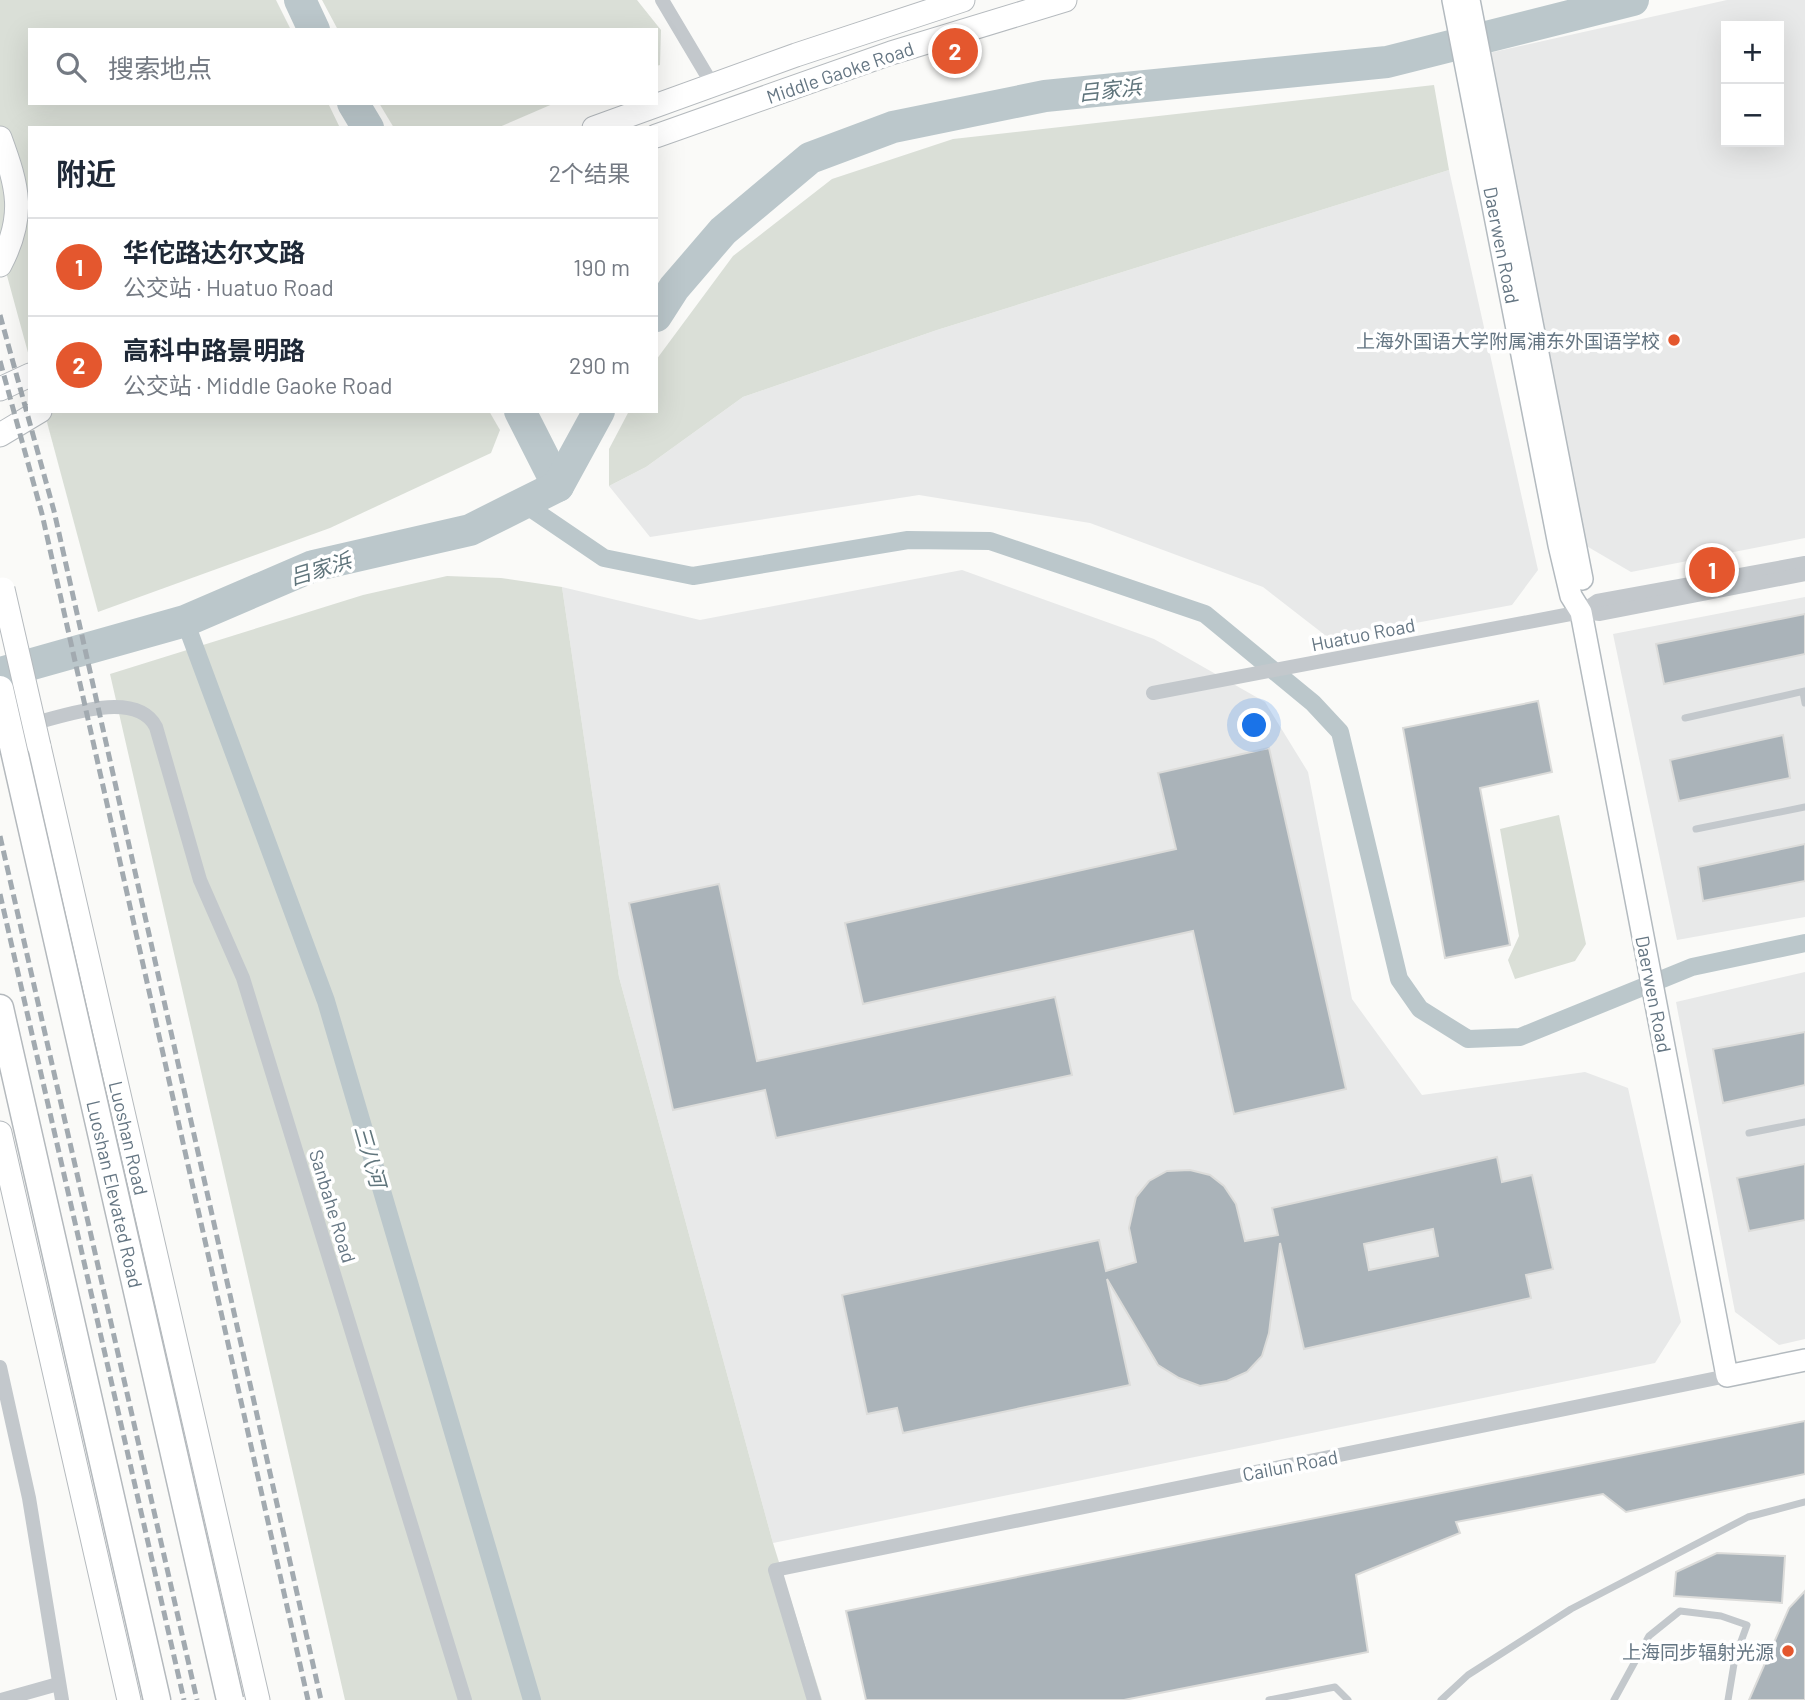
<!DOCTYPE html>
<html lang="zh">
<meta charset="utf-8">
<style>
:root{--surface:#fff;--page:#f2f2f3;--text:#1f2937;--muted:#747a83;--line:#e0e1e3;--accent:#e4572e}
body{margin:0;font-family:Barlow,"Noto Sans SC",sans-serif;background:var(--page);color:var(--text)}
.controls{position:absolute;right:21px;top:21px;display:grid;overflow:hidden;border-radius:0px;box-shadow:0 7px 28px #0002}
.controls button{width:63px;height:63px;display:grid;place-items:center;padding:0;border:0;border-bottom:2px solid var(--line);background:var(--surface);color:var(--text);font:35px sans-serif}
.you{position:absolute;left:1255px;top:726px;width:24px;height:24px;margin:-18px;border:5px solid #fff;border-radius:50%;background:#1a73e8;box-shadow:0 0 0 10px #1a73e833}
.badge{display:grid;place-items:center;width:46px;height:46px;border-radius:50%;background:var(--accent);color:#fff;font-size:23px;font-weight:700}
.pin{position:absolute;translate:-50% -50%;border:4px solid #fff;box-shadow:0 2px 7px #0006}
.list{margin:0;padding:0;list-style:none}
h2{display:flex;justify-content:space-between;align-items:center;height:91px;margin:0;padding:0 28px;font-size:30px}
h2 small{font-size:23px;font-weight:400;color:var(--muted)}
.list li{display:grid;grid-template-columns:46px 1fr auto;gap:21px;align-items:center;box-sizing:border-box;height:98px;padding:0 28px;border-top:2px solid var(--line)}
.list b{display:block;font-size:26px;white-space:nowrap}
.list p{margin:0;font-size:23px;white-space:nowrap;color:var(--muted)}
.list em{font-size:23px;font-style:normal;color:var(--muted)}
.icon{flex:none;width:38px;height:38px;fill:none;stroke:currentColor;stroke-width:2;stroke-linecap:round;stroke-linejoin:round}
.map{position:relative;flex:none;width:1805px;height:1700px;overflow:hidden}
.search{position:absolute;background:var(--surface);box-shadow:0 7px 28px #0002;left:28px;top:28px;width:630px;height:77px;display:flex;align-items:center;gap:18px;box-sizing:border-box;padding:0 24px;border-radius:0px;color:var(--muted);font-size:26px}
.panel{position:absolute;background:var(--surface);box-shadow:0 7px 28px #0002;left:28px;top:126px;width:630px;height:287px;border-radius:0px}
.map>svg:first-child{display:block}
.built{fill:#e8e9e9;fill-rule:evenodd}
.green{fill:#dadfd7}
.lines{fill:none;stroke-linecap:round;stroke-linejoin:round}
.canal{stroke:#bbc7cb;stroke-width:18}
.river{stroke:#bbc7cb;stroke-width:32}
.building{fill:#aab3b9;stroke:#dcdcda;stroke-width:2;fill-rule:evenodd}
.secondary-casing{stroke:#b3babf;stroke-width:24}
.primary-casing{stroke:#b5babe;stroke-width:25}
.highway-casing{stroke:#b4b9bd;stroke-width:29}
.lane{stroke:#c3c8cc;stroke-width:7}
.street{stroke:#c3c8cc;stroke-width:14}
.secondary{stroke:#fff;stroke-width:21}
.primary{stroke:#fff;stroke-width:23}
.highway{stroke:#fff;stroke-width:26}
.rail{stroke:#a2aab0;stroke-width:5;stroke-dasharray:10 5;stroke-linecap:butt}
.primary-bridge-casing{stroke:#b5babe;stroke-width:25;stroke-linecap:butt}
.highway-bridge-casing{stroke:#b4b9bd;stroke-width:29;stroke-linecap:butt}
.primary-bridge{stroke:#fff;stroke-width:23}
.highway-bridge{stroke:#fff;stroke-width:26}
.poi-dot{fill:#e4572e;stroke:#fff;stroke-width:2.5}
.labels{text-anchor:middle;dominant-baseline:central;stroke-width:7;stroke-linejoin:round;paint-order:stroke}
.street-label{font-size:19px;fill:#657683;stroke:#fff}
.poi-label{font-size:19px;fill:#657683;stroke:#fff;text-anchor:end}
.water-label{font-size:21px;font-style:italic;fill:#60757c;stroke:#fff}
</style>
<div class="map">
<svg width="1805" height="1700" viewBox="0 0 1805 1700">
<rect width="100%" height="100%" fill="#fafaf8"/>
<g class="built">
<path d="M1727,0H1805V538L1631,572L1583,544L1489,53ZM1726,26H1779V142H1726Z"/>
<polygon points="1449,170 1538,570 1512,605 1330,639 1263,587 1090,523 919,495 650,537 609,486 646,467 743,397 937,330"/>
<polygon points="962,570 1154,639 1265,702 1308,772 1352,999 1422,1095 1585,1072 1628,1088 1681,1322 1655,1363 773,1543 619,977 562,587 700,620"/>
<polygon points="1805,597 1805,917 1677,940 1613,634"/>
<polygon points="1805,972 1805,1339 1779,1345 1735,1312 1676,1002"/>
</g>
<g class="green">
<polygon points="0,0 276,0 291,30 30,30 30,103 328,103 340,128 30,128 30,360 0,250"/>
<polygon points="322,0 637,0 661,30 660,65 656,66 656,30 338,30"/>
<polygon points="1434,85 1449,170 937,330 743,397 646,467 609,486 609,449 629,411 656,411 656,360 733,256 832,179 953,139"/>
<polygon points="379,103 555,103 497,128 394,128"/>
<polygon points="44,411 489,411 500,430 491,453 330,528 98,612"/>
<polygon points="447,576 501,578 562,587 619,977 773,1543 822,1700 345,1700 110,674 363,595"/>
<polygon points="1559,815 1586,944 1575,961 1515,979 1508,960 1519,936 1500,829"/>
</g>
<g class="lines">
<g class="canal">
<polyline points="523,503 604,558 693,576 908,540 990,541 1205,614 1313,703 1340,732 1399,979 1420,1009 1468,1039 1520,1037 1692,967 1805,943"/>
<polyline points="185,621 326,1001 532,1700"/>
</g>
<g class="river">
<polyline points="300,0 314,30"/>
<polyline points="353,103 368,128"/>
<polyline points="656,316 674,288 723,231 810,158 893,127 1045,96 1387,62 1633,0"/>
<polyline points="520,411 558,486"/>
<polyline points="0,673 185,621 313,566 470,530 558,486 599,411"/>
</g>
</g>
<g class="building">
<polygon points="1805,614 1805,654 1664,684 1656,644"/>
<polygon points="1538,701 1552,772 1480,788 1510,945 1445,958 1403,728"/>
<polygon points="1783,735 1790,778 1679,801 1670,760"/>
<polygon points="1269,748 1346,1089 1234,1114 1193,931 863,1004 845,923 1176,849 1158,773"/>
<polygon points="1805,844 1805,881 1703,901 1698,867"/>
<polygon points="719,884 757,1061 1055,997 1072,1075 776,1138 765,1090 673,1110 629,903"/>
<polygon points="1805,1032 1805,1085 1723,1103 1713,1049"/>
<path d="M1497,1157L1502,1182L1532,1175L1553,1269L1526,1275L1531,1298L1304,1349L1280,1243L1269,1333L1262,1356L1247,1372L1227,1381L1200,1386L1179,1378L1158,1365L1107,1279L1130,1385L903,1433L897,1408L867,1414L842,1295L1099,1240L1106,1271L1136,1262L1129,1228L1136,1197L1149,1181L1167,1171L1190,1170L1210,1175L1224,1186L1236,1204L1245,1241L1278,1235L1272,1208ZM1433,1229L1438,1256L1369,1270L1364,1244Z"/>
<polygon points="1805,1164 1805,1220 1749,1231 1737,1178"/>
<polygon points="1805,1421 1805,1474 1626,1512 1603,1494 1456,1522 1460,1533 1356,1575 1368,1652 1124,1700 866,1700 846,1611"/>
<polygon points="1717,1553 1785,1556 1782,1603 1674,1596 1676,1572"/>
<polygon points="1805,1591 1805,1700 1749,1700 1789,1608"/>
</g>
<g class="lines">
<defs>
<g id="secondary">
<polyline points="1453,0 1559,545 1571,596 1581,612 1727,1376 1805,1360"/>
<polyline points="1469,0 1582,579"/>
</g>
<g id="primary">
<polyline points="594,128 796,55 963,0"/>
<polyline points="656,136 891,53 1065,0"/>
<path d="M0,138C18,187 26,216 0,265"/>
<polyline points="0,389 30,375"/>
<polyline points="0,435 40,411"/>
<polyline points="39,746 258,1700"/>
<polyline points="0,1133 129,1700"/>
</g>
<polyline id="highway" points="0,1008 157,1700"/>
</defs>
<use href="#secondary" class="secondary-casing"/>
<use href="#primary" class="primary-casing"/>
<use href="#highway" class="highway-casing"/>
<g class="lane">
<polyline points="1803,692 1805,703"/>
<polyline points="1685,718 1805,691"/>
<polyline points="1696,829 1805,807"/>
<polyline points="1749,1133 1805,1122"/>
<polyline points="1269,1700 1335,1687 1348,1700"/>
<polyline points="1441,1700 1468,1675 1571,1609 1748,1517 1805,1502"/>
<polyline points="1614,1700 1649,1636 1680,1611 1721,1616 1747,1625 1735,1658 1728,1700"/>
</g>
<g class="street">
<polyline points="662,0 712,84"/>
<polyline points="1581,612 1597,601 1805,563"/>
<polyline points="1153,693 1581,612 1600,614 1805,574"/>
<path d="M28,725C61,717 136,688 156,727L200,880L243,978L465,1700"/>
<polyline points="0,1367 29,1498 62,1700"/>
<polyline points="1,1700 58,1684"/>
<polyline points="814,1700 775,1570 1727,1376"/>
</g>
<use href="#secondary" class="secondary"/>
<use href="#primary" class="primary"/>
<use href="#highway" class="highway"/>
<g class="rail">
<polyline points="0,315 54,511 321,1700"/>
<polyline points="0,361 42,514 308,1700"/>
<polyline points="0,836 197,1700"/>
<polyline points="0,894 184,1700"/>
</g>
<defs>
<polyline id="primary-bridge" points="3,589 39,746"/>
<polyline id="highway-bridge" points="0,689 230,1700"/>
</defs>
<use href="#primary-bridge" class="primary-bridge-casing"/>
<use href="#highway-bridge" class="highway-bridge-casing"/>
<use href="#primary-bridge" class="primary-bridge"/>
<use href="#highway-bridge" class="highway-bridge"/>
</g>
<g class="poi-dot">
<circle cx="1674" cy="340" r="7"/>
<circle cx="1788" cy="1651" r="7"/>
</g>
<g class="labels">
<g class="street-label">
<text transform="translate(840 72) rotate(-19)">Middle Gaoke Road</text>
<text transform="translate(1502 245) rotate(79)">Daerwen Road</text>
<text transform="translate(1363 634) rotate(-11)">Huatuo Road</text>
<text transform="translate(1654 994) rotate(79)">Daerwen Road</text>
<text transform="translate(129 1138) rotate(77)">Luoshan Road</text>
<text transform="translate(115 1194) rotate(77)">Luoshan Elevated Road</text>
<text transform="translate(333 1206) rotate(73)">Sanbahe Road</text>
<text transform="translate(1290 1465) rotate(-11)">Cailun Road</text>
</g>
<g class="poi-label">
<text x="1660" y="340">上海外国语大学附属浦东外国语学校</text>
<text x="1774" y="1651">上海同步辐射光源</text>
</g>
<g class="water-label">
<text transform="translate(1110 89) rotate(-6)">吕家浜</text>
<text transform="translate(320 568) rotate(-17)">吕家浜</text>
<text transform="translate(371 1156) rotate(74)">三八河</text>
</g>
</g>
</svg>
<div class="controls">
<button>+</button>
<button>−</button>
</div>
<div class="you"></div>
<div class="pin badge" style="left:1712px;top:570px">1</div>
<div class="pin badge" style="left:955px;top:51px">2</div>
<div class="search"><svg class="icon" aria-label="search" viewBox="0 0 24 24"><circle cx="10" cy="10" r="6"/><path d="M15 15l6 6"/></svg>搜索地点</div>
<section class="panel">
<h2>附近<small>2个结果</small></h2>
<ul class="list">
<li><span class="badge">1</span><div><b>华佗路达尔文路</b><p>公交站 · Huatuo Road</p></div><em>190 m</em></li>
<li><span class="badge">2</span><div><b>高科中路景明路</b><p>公交站 · Middle Gaoke Road</p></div><em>290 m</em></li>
</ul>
</section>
</div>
